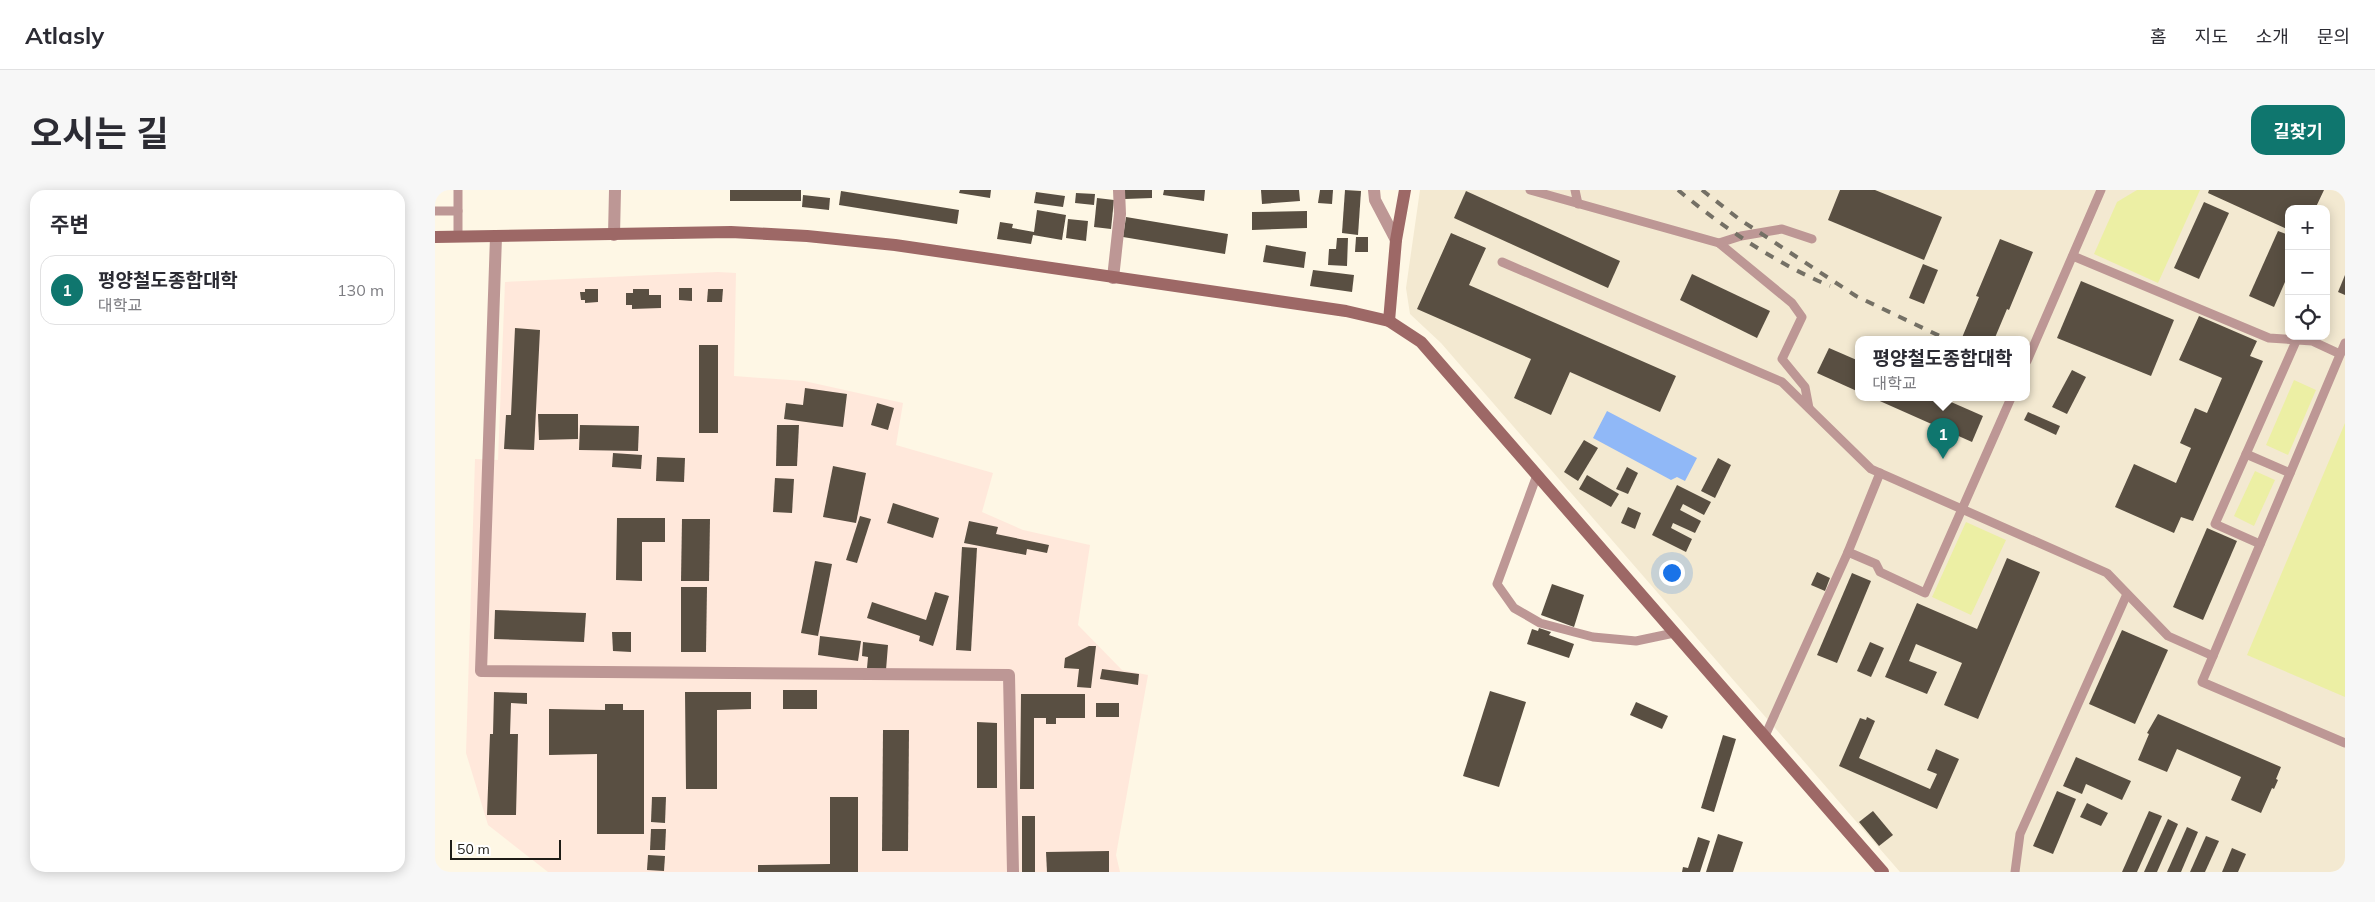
<!DOCTYPE html>
<html lang="ko">
<meta charset="utf-8">
<style>
:root{--surface:#fff;--page:#f7f7f7;--text:#2b2b33;--muted:#7c7c81;--line:#e1e1e2;--accent:#0f766e}
body{margin:0;font-family:Mulish,"Noto Sans KR",sans-serif;background:var(--page);color:var(--text)}
.controls{position:absolute;right:15px;top:15px;display:grid;overflow:hidden;border-radius:10px;box-shadow:0 2px 12px #0003}
.controls button{width:45px;height:45px;display:grid;place-items:center;padding:0;border:0;border-bottom:1px solid var(--line);background:var(--surface);color:var(--text);font:25px sans-serif}
.scale{position:absolute;left:15px;bottom:12px;width:111px;box-sizing:border-box;padding-left:5px;border:2px solid #1e1c16;border-top:0;font-size:14px;line-height:18px;white-space:nowrap;color:#1e1c16;-webkit-text-stroke:4px #fff;paint-order:stroke}
.you{position:absolute;left:1236px;top:382px;width:18px;height:18px;margin:-12px;border:4px solid #fff;border-radius:50%;background:#1a73e8;box-shadow:0 0 0 8px #1a73e833}
.badge{display:grid;place-items:center;width:32px;height:32px;border-radius:50%;background:var(--accent);color:#fff;font-size:16px;font-weight:700}
.pin{position:absolute;translate:-50% -41px;filter:drop-shadow(0 1px 2px #0008)}
.pin::after{content:'';position:absolute;top:26px;width:18px;height:15px;background:inherit;clip-path:polygon(0 0,100% 0,50% 100%)}
.popup{position:absolute;left:1420px;top:146px;width:175px;height:65px;box-sizing:border-box;display:grid;place-content:center;border-radius:10px;background:var(--surface);filter:drop-shadow(0 1px 4px #0005);font-size:16px;white-space:nowrap;color:var(--muted)}
.popup b{font-size:19px;color:var(--text)}
.popup::after{content:'';position:absolute;left:50%;top:100%;margin-left:-10px;border:10px solid transparent;border-top-color:var(--surface)}
.list{margin:0;padding:0;list-style:none}
h2{display:flex;justify-content:space-between;align-items:center;height:65px;margin:0;padding:0 20px;font-size:21px}
h2 small{font-size:16px;font-weight:400;color:var(--muted)}
.list li{display:grid;grid-template-columns:32px 1fr auto;gap:15px;align-items:center;box-sizing:border-box;height:70px;margin:0 10px 10px;padding:0 10px;border:1px solid var(--line);border-radius:15px}
.list b{display:block;font-size:19px;white-space:nowrap}
.list p{margin:0;font-size:16px;white-space:nowrap;color:var(--muted)}
.list em{font-size:16px;font-style:normal;color:var(--muted)}
.icon{flex:none;width:28px;height:28px;fill:none;stroke:currentColor;stroke-width:2;stroke-linecap:round;stroke-linejoin:round}
.map{position:relative;flex:none;width:1910px;height:682px;overflow:hidden;border-radius:15px}
header{display:flex;align-items:center;gap:30px;box-sizing:border-box;height:70px;padding:0 25px;background:var(--surface);border-bottom:1px solid var(--line)}
header strong{font-size:24px}
nav{display:flex;gap:28px;margin-inline-start:auto;font-size:18px}
.intro{display:flex;align-items:center;justify-content:space-between;box-sizing:border-box;height:120px;padding:0 30px}
h1{margin:0;font-size:35px}
.button{padding:12px 22px;border-radius:15px;background:var(--accent);color:#fff;font-size:18px;font-weight:700}
main{display:flex;gap:30px;padding:0 30px}
aside{flex:1;background:var(--surface);border-radius:15px;box-shadow:0 2px 12px #0003}
.map>svg:first-child{display:block}
.built{fill:#f3e9d1;fill-rule:evenodd}
.industrial{fill:#ffe8db}
.green{fill:#ecefa4}
.water{fill:#90b8f7}
.building{fill:#594f42}
.lines{fill:none;stroke-linecap:round;stroke-linejoin:round}
.lane{stroke:#bd9795;stroke-width:9}
.street{stroke:#bd9795;stroke-width:12}
.secondary{stroke:#9d6866;stroke-width:12}
.rail{stroke:#747065;stroke-width:4;stroke-dasharray:9 9;stroke-linecap:butt}
</style>
<header>
<strong>Atlasly</strong>
<nav><a>홈</a><a>지도</a><a>소개</a><a>문의</a></nav>
</header>
<div class="intro"><h1>오시는 길</h1><a class="button">길찾기</a></div>
<main>
<aside>
<h2>주변<small></small></h2>
<ul class="list">
<li><span class="badge">1</span><div><b>평양철도종합대학</b><p>대학교</p></div><em>130 m</em></li>
</ul>
</aside>
<div class="map">
<svg width="1910" height="682" viewBox="0 0 1910 682">
<rect width="100%" height="100%" fill="#fef7e5"/>
<path class="built" d="M985,0H1910V682H1465L1006,153L975,124L971,98ZM1854,19H1891V146H1854ZM1424,150H1592V208H1424Z"/>
<polygon class="industrial" points="283,82 301,83 299,186 369,191 468,213 461,255 558,283 547,322 588,340 655,355 643,435 687,480 713,485 681,665 685,682 113,682 53,635 31,563 40,269 63,270 70,92"/>
<g class="green">
<polygon points="1702,0 1765,0 1723,93 1659,64 1682,12"/>
<polygon points="1859,190 1881,200 1853,265 1831,255"/>
<polygon points="1910,233 1910,507 1812,465"/>
<polygon points="1820,281 1840,290 1819,336 1799,326"/>
<polygon points="1531,332 1571,350 1536,425 1497,407"/>
</g>
<polygon class="water" points="1172,221 1262,268 1250,291 1242,287 1236,290 1158,248"/>
<g class="building">
<rect x="295" y="0" width="71" height="11"/>
<polygon points="525,0 556,0 555,8 524,3"/>
<polygon points="690,0 717,0 717,8 690,9"/>
<polygon points="729,0 770,0 769,11 728,5"/>
<polygon points="826,0 864,0 865,11 827,14"/>
<polygon points="885,0 898,0 897,14 883,13"/>
<polygon points="910,0 926,1 923,45 907,43"/>
<polygon points="1405,0 1440,0 1507,27 1489,70 1393,30"/>
<polygon points="1774,0 1889,0 1880,19 1854,19 1854,40 1773,3"/>
<polygon points="406,1 524,20 522,34 404,15"/>
<polygon points="1031,1 1185,71 1173,98 1019,28"/>
<polygon points="601,2 630,6 628,17 599,13"/>
<polygon points="641,3 660,4 659,15 640,13"/>
<polygon points="368,5 395,8 394,20 367,17"/>
<polygon points="662,8 679,10 676,39 659,37"/>
<polygon points="1769,12 1794,23 1764,89 1739,78"/>
<polygon points="602,20 631,25 627,50 598,45 596,54 562,49 565,32 578,34 577,38 599,42"/>
<polygon points="872,21 872,38 817,40 817,22"/>
<polygon points="691,27 793,44 790,64 688,47"/>
<polygon points="633,29 653,31 651,51 631,48"/>
<polygon points="1843,41 1854,45 1854,83 1839,117 1814,106"/>
<polygon points="1016,43 1051,58 1034,95 1241,186 1225,222 1135,182 1116,225 1079,208 1096,169 982,119"/>
<polygon points="921,47 933,47 933,62 920,62"/>
<polygon points="902,48 913,48 912,76 893,75 894,59 901,59"/>
<polygon points="1565,49 1598,62 1574,120 1572,119 1559,150 1526,150 1544,107 1541,106"/>
<polygon points="831,55 871,62 869,78 828,72"/>
<polygon points="1488,74 1503,80 1489,114 1474,108"/>
<polygon points="878,80 919,85 917,102 875,96"/>
<polygon points="1257,84 1335,121 1322,148 1245,110"/>
<polygon points="1910,85 1910,105 1903,102"/>
<polygon points="1646,91 1739,130 1716,186 1622,148"/>
<polygon points="244,98 257,98 257,111 244,110"/>
<polygon points="150,99 163,99 163,112 150,113 150,110 146,110 145,102 150,102"/>
<polygon points="198,99 214,99 214,105 226,105 226,118 197,119 197,115 191,115 191,103 198,103"/>
<polygon points="273,99 288,99 287,112 272,112"/>
<polygon points="1764,126 1822,151 1815,166 1828,171 1758,331 1746,327 1739,343 1680,317 1699,274 1741,293 1756,258 1745,253 1760,218 1772,223 1787,188 1744,170"/>
<polygon points="80,138 105,140 99,260 69,259 71,225 76,225"/>
<rect x="264" y="155" width="19" height="88"/>
<polygon points="1394,158 1424,171 1424,202 1382,183"/>
<polygon points="1637,180 1651,187 1632,224 1617,217"/>
<polygon points="370,198 412,204 408,237 349,229 351,213 368,215"/>
<polygon points="1438,208 1507,208 1548,226 1537,252"/>
<polygon points="442,213 459,218 453,240 436,235"/>
<polygon points="1593,222 1625,236 1621,245 1589,230"/>
<polygon points="103,224 143,224 143,249 104,250"/>
<polygon points="145,235 204,236 203,261 144,260"/>
<polygon points="342,235 364,235 362,276 341,276"/>
<polygon points="1149,250 1163,258 1143,291 1129,282"/>
<polygon points="178,263 207,265 206,279 177,277"/>
<polygon points="222,267 250,268 249,292 221,291"/>
<polygon points="1283,268 1296,275 1280,308 1266,301"/>
<polygon points="398,276 431,283 421,333 388,327"/>
<polygon points="1192,277 1203,283 1193,304 1181,299"/>
<polygon points="1152,285 1184,304 1176,317 1144,299"/>
<polygon points="340,288 359,289 357,323 338,322"/>
<polygon points="1242,295 1276,312 1269,325 1248,314 1245,320 1266,331 1260,343 1238,333 1236,338 1257,349 1251,362 1217,345"/>
<polygon points="458,313 504,328 498,348 452,333"/>
<polygon points="1193,317 1206,323 1200,339 1186,333"/>
<polygon points="425,326 436,329 422,373 411,370"/>
<polygon points="182,328 230,328 230,352 207,352 207,391 181,390"/>
<polygon points="247,329 275,329 274,391 246,391"/>
<polygon points="534,331 563,337 561,344 614,355 612,363 592,359 591,365 529,353"/>
<polygon points="1772,338 1802,351 1768,430 1738,417"/>
<polygon points="527,357 542,358 536,461 521,460"/>
<polygon points="1572,368 1605,382 1543,529 1509,515 1527,473 1481,454 1474,471 1502,482 1492,504 1450,487 1482,413 1542,439"/>
<polygon points="380,371 397,374 383,446 366,443"/>
<polygon points="1382,382 1395,388 1390,401 1376,395"/>
<polygon points="1417,383 1436,391 1402,473 1382,465"/>
<polygon points="1117,394 1149,405 1139,437 1106,425"/>
<polygon points="246,397 272,397 271,462 246,462"/>
<polygon points="500,402 514,406 498,456 484,451 485,446 432,428 437,412 491,430"/>
<polygon points="60,420 151,423 149,452 59,449"/>
<polygon points="1104,438 1116,442 1114,445 1139,454 1134,468 1092,454 1097,439 1103,441"/>
<polygon points="1687,440 1733,460 1700,534 1654,514"/>
<polygon points="177,442 196,442 196,462 178,461"/>
<polygon points="385,446 426,451 423,471 383,465"/>
<polygon points="428,452 453,455 451,480 432,478 433,467 427,466"/>
<polygon points="1435,452 1449,458 1436,487 1422,481"/>
<polygon points="654,456 661,456 656,498 642,497 644,479 629,478 630,468"/>
<polygon points="667,479 704,484 703,495 665,489"/>
<rect x="348" y="500" width="34" height="19"/>
<polygon points="1055,501 1091,512 1064,597 1028,586"/>
<polygon points="59,502 92,503 92,514 76,513 75,544 83,544 81,625 52,625 55,544 58,544"/>
<polygon points="250,502 316,502 316,519 282,520 282,599 251,599"/>
<polygon points="586,504 650,504 650,528 621,528 621,534 611,534 611,528 599,528 599,599 585,599"/>
<polygon points="1201,512 1233,526 1227,539 1195,525"/>
<rect x="661" y="513" width="23" height="14"/>
<polygon points="170,514 188,514 188,520 209,520 209,644 162,644 162,564 114,565 114,519 170,520"/>
<polygon points="1723,524 1846,577 1841,589 1843,590 1839,599 1837,598 1826,623 1796,610 1806,587 1742,559 1732,582 1703,570 1714,544 1712,543"/>
<polygon points="1432,527 1440,531 1424,568 1495,599 1502,584 1492,580 1501,559 1524,569 1502,619 1404,576 1425,528 1431,530"/>
<polygon points="542,532 562,533 562,598 542,598"/>
<polygon points="448,540 474,540 473,661 447,661"/>
<polygon points="1288,545 1301,549 1279,622 1266,618"/>
<polygon points="1641,567 1696,591 1687,610 1651,594 1647,604 1628,596"/>
<polygon points="1622,601 1641,609 1618,664 1598,656"/>
<polygon points="217,607 231,607 230,633 216,632"/>
<polygon points="395,607 423,607 423,682 323,682 323,675 395,674"/>
<polygon points="1652,613 1673,623 1666,636 1645,627"/>
<polygon points="1438,621 1458,645 1444,656 1424,632"/>
<polygon points="1714,621 1727,626 1702,682 1687,682"/>
<rect x="587" y="626" width="13" height="56"/>
<polygon points="1733,629 1743,634 1722,682 1709,682"/>
<polygon points="1752,637 1763,642 1746,682 1732,682"/>
<polygon points="216,639 231,639 230,660 215,660"/>
<polygon points="1283,644 1308,652 1298,682 1271,682"/>
<polygon points="1771,646 1784,651 1770,682 1755,682"/>
<polygon points="1263,647 1275,651 1265,682 1247,682 1248,677 1253,678"/>
<polygon points="1797,658 1811,664 1803,682 1787,682"/>
<polygon points="674,661 674,682 612,682 611,662"/>
<polygon points="213,665 230,666 229,681 212,680"/>
</g>
<g class="lines">
<g class="lane">
<polyline points="1095,0 1284,53 1357,113 1367,127 1347,169 1370,197 1374,218"/>
<polyline points="1140,0 1143,14"/>
<polyline points="0,21 23,21"/>
<polyline points="23,47 23,0"/>
<polyline points="1284,53 1306,46 1347,39 1377,49"/>
<polyline points="1638,66 1834,148 1877,151 1905,164"/>
<polyline points="1067,72 1347,192 1436,279 1672,383 1733,446 1778,466"/>
<polyline points="1910,153 1767,492 1910,553"/>
<polyline points="1592,171 1666,0"/>
<polyline points="1811,264 1855,283"/>
<polyline points="1445,283 1413,362 1441,374 1445,382 1490,403 1576,208"/>
<polyline points="1102,285 1062,394 1079,418 1105,433 1158,447 1201,451 1239,443"/>
<polyline points="1825,354 1780,334 1862,149"/>
<polyline points="1330,546 1413,362"/>
<polyline points="1580,682 1585,644 1692,404"/>
</g>
<g class="street">
<polyline points="939,0 940,10 961,50"/>
<polyline points="179,45 180,0"/>
<polyline points="61,47 46,481 574,485 578,682"/>
<polyline points="678,88 685,24 684,0"/>
</g>
<g class="secondary">
<polyline points="0,47 296,42 372,46 460,55 911,121 954,131 986,152 1448,682"/>
<polyline points="954,131 961,50 970,0"/>
</g>
<g class="rail">
<path d="M1243,0C1289,38 1340,73 1395,96"/>
<polyline points="1267,0 1304,29 1421,106 1513,150"/>
</g>
</g>
</svg>
<div class="controls">
<button>+</button>
<button>−</button>
<button><svg class="icon" aria-label="locate" viewBox="0 0 24 24"><circle cx="12" cy="12" r="6"/><path d="M12 2v4M12 18v4M2 12h4M18 12h4"/></svg></button>
</div>
<div class="scale">50 m</div>
<div class="you"></div>
<div class="pin badge" style="left:1508px;top:269px">1</div>
<div class="popup"><b>평양철도종합대학</b>대학교</div>
</div>
</main>
